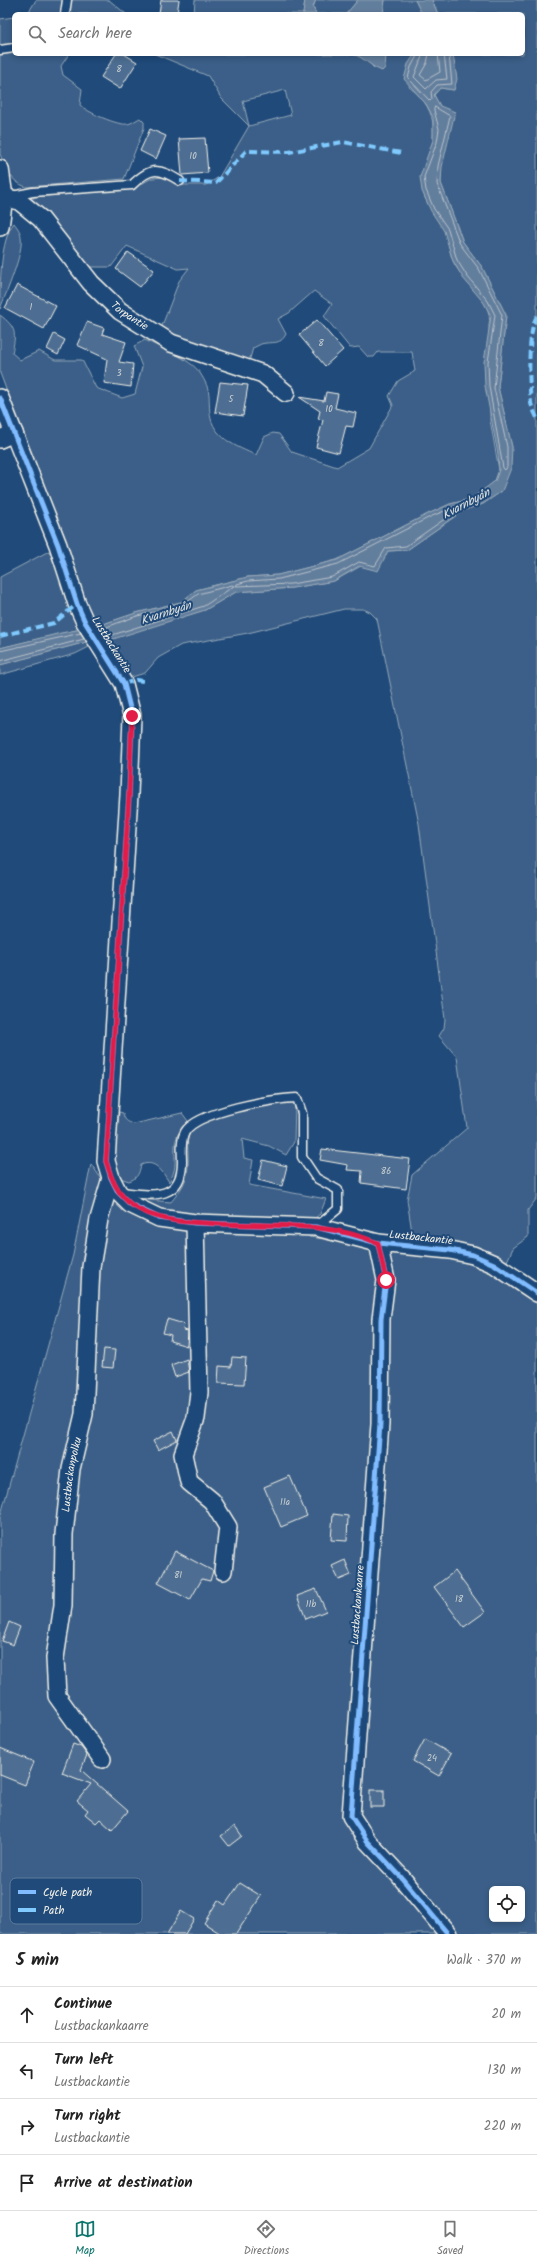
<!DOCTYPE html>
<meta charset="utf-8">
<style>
:root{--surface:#fff;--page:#f6f6f6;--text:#222;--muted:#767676;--line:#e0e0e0;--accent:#0f766e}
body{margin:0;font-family:Kalam,sans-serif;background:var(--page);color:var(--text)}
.controls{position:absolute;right:12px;bottom:12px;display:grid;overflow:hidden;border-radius:6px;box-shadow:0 2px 6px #0003}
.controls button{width:36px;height:36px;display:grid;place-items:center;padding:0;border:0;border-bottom:1px solid var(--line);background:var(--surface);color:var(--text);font:20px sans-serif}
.stop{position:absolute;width:12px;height:12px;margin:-9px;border:3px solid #e11d48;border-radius:50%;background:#fff}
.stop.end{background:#e11d48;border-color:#fff;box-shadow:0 1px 4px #0008}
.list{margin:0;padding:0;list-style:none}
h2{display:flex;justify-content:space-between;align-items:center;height:52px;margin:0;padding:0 16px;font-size:17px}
h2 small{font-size:13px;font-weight:400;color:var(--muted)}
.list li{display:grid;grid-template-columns:26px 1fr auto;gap:12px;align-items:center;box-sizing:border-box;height:56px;padding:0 16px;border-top:1px solid var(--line)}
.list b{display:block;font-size:15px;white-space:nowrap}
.list p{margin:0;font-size:13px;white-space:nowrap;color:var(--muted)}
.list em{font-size:13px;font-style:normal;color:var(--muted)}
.icon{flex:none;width:22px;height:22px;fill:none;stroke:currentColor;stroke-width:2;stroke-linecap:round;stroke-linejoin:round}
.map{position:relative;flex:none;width:537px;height:1934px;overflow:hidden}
.search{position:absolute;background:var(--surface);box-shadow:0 2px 6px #0003;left:12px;right:12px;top:12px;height:44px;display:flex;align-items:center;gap:10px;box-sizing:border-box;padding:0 14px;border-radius:6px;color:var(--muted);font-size:15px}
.sheet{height:276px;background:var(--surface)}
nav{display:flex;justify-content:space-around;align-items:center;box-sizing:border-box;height:56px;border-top:1px solid var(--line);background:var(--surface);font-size:11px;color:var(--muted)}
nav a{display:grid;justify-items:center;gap:2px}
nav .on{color:var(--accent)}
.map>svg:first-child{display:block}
.green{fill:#3a5f88;stroke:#97a8b8;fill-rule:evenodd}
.water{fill:#627e9d;stroke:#9cacbb}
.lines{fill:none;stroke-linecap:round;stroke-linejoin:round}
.shore{stroke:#bac3ca;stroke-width:1}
.building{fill:#4d6e92;stroke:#f4f1e8}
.service-casing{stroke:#f4f1e8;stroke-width:11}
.minor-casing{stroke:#f4f1e8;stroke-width:20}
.service{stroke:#1f4a7a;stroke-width:8}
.minor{stroke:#1f4a7a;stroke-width:17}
.quiet{stroke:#80caff;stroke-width:4;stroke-dasharray:8 4;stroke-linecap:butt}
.cycleway-casing{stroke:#1f4a7a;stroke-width:8}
.cycleway{stroke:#80bcff;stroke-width:5}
.route{stroke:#e11d48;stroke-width:5}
.labels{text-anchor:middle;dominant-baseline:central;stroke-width:4;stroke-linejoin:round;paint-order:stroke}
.number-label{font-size:9px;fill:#cad0d2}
.street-label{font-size:11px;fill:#f4f1e8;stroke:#1f4a7a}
.water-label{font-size:12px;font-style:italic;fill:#dee0dd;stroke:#1f4a7a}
.key{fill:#1f4a7a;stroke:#5f7c9b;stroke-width:1}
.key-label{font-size:11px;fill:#f4f1e8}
</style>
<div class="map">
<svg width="537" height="1934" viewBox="0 0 537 1934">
<rect width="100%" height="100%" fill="#1f4a7a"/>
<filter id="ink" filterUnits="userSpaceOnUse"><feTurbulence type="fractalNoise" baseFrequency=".025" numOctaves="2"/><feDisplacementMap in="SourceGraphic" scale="8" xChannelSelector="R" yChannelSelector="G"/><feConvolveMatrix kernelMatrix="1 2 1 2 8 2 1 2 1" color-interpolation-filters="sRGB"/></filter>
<g filter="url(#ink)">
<g class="green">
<polygon points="36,0 109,0 126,14 23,14 30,10"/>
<polygon points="195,0 305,0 303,14 194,14"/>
<polygon points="316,0 358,0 346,14 316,14 313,7"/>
<polygon points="385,0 415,0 422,14 383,14"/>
<path d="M432,0H537V1198L528,1210V1237L513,1248L499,1279L537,1304V1934H0V1518L73,1255L91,1164L114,1197L171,1202C185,1185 189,1177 188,1155C188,1149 187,1142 188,1137C194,1114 268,1104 289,1100L295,1103L294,1142L286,1155L269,1146L242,1139L244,1158L253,1160L249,1185L326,1199L320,1214L310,1222L309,1237L415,1251L407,1200L412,1175L467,1128L457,1057L439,1036L444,1028L445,1019L419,824L377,619L370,612L363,609H344L248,633L181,645L158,658L145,673L125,679L101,641L205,610L236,592L292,588L334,581L388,551L407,550L464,510L483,504L502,491L512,447L498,387L506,315L482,267L463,242L441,183L440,106L434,95L440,88L454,90L453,54H523V14H438ZM492,1889H522V1919H492Z"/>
<path d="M14,17V54H69L61,66L63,75L82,89L80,105C87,112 118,126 128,124C132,123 136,120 140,118L144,122V128L124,179L26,187C10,181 6,169 0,154V19Z"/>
<path d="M155,54H353L364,58L374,68H385L386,54H415L409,87C443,113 434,138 426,175C424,183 421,189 425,198C430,210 440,220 445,232C449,241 449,252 453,261C462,282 494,301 489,325L490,420L499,470L495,481L486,489L471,499L450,504L428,514L337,560L278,575L248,577L196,590L181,602L136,613L94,627L0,373V315C17,328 16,333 12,353L20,360L39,351L55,360H82L96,388L122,398L135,394L142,367L134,346L145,340C160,348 190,358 200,373C212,392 208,394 210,414C213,437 236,447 256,455L264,437L273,433L279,434L292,452L337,467L369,448L393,405L389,396L398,381L415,371L412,352H378L374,357H368L359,347L350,348L324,316L332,304L314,291L289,313L278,319L286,334C280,346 272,341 261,344C258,345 256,347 253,348L248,365L160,331L179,281L189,268L178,269L127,246L111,267H87L32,200L34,197L132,189L152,178L166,177L179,185H206L219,177L249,126L221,98L208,76ZM285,90L291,115L249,126L243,101Z"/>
<path d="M14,223C17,227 21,232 21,237C24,252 6,293 0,309C0,284 0,240 14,223Z"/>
<polygon points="49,551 81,629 0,648 0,577"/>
<polygon points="90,641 93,645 75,654 0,675 0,665"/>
<path d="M119,1112L123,1113C124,1120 127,1122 134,1124L182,1113L188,1121C163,1146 184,1159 169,1182C162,1171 155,1159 141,1165C139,1173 138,1178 129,1181L120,1178L114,1160Z"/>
</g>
<g class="water">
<polygon points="305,0 316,0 313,7 316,14 303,14"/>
<polygon points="358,0 385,0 383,14 346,14"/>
<polygon points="415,0 432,0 438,14 422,14"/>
<path d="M353,54H386L385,68L382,71C371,67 365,58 353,54Z"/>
<polygon points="415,54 453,54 457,79 454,90 440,88 434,95 440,106 455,112 442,167 441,183 463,242 482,267 506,315 498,387 512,447 511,468 502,491 483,504 464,510 407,550 388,551 378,571 359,566 334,581 292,588 236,592 205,610 107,641 90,641 0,665 0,648 61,633 97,626 136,613 181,602 196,590 248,577 278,575 337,560 428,514 450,504 471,499 495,481 499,470 498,454 485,386 484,362 491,316 484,303 463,278 453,261 444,231 431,211 422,191 420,177 433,140 433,117 426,104 404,79 408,64"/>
</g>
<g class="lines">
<g class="shore">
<polyline points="418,54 411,67 408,78 430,101 432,99 431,92 437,85 452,84 449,54"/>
<polyline points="423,54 414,77 426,89 436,80 447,79 444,54"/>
<polyline points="429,54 427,63 420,75 426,80 440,72 438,54"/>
<polygon points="435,107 450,116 438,166 437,184 460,244 479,269 502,315 494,388 507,447 507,467 505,470 503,468 489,386 488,362 495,315 488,301 467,276 457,260 448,229 434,209 426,190 424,177 437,142 439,129 434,110"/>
<polygon points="455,507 456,511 406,546 386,548 375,566 359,562 332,577 291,584 236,586 237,584 248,581 279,579 338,564 430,517"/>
<polyline points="101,629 137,616 182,606 198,594 232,585 234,586 204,606 106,637"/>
<polyline points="0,651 81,633"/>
<polyline points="0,661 84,639"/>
</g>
</g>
<g class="building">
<polygon points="161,0 179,0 177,14 159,14"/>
<polygon points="116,54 124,54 137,62 120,89 101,77"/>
<polygon points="150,129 166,136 156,159 140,151"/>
<polygon points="205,138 208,173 182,175 179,139"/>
<polygon points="128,252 154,270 140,287 116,269"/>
<polygon points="17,285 56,306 44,329 5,308"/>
<polygon points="317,320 343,350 325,366 299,335"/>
<polygon points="87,322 104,328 102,334 126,342 119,362 133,364 131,387 104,383 107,359 77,345"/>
<polygon points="54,334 65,340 58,355 47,349"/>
<polygon points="220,382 248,385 243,416 215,412"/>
<polygon points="326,392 338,394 335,408 356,413 353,427 346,426 339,453 316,447 323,420 318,419 320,411 299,397 324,401"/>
<polygon points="322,1149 410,1159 406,1189 361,1183 362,1171 347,1170 348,1165 320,1160"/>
<polygon points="263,1160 287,1166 282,1186 258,1180"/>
<polygon points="167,1319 184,1324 183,1330 188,1331 187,1346 170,1341 171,1335 163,1333"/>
<polygon points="104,1349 115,1350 113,1368 102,1367"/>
<polygon points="232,1357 246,1358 244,1384 218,1383 219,1366 231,1367"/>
<polygon points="187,1359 189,1372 175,1377 171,1365"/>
<polygon points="173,1431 177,1440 158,1450 153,1441"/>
<polygon points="290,1476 307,1516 281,1527 264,1487"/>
<polygon points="333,1514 348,1516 347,1541 331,1540"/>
<polygon points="175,1551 213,1571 210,1581 202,1579 190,1600 158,1583"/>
<polygon points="345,1560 351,1575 339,1580 332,1566"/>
<polygon points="455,1571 485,1612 464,1627 434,1587"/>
<polygon points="316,1589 326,1611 306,1619 297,1596"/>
<polygon points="9,1622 20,1627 13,1645 2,1641"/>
<polygon points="425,1739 451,1754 439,1776 413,1761"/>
<polygon points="73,1744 81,1747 87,1755 81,1770 128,1811 112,1830 100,1819 96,1823 85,1814 88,1810 77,1801 91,1784 62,1773"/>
<polygon points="0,1748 34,1762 25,1785 0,1775"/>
<rect x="370" y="1790" width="14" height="17"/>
<polygon points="235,1826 242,1836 229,1846 221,1836"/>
<polygon points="240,1883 261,1896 236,1934 221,1934 204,1923 218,1900 225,1905"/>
<polygon points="181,1911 194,1919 185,1934 167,1934"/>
</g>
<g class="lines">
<defs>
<g id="service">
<polyline points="65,14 67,0"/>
<polyline points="0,50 14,48"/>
<path d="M12,196L33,192L132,185C151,166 159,168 180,181"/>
<path d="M121,1192C150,1195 182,1202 182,1162C182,1152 180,1141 185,1132C196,1112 275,1098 297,1098L302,1113V1157L316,1178L338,1190V1209L316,1227"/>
</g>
<g id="minor">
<polyline points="0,169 4,197 0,227"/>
<path id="s1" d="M4,197L19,201L41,219L91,283L120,311L171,343L263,374L286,393"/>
<polyline points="0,398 58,545 77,604 85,622 124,684 132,716 129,795 106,1161 111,1178 118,1192 130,1204 159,1218 195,1223 316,1227 378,1243 450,1250 473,1255 494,1264 537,1293"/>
<polyline points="0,439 14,433"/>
<polyline points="195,1223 199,1392 196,1418 183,1454 189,1482 212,1501 228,1527 223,1571"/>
<polyline points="378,1243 386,1280 381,1319 380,1424 351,1816 368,1842 400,1876 448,1934"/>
<path id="s2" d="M102,1759L57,1696L55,1658L63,1605L64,1534L71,1469L84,1414L91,1267L99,1219L111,1178"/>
</g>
</defs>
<use href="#service" class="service-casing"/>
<use href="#minor" class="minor-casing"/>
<use href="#service" class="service"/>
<use href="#minor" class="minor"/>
<g class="quiet">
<polyline points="180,181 216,183 246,151 289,152 343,142 401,153"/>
<path d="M537,316C527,332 529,384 531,403C532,408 535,413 537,418"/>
<polyline points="0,636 54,623 77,604"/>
<polyline points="124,684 136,680 143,681"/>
</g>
<defs>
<g id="cycleway">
<polyline points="0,398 58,545 77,604 85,622 124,684 132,716 129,795 106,1161 111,1178 118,1192 130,1204 159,1218 195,1223 316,1227 378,1243 450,1250 473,1255 494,1264 537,1293"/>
<polyline points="378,1243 386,1280 381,1319 380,1424 351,1816 368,1842 400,1876 448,1934"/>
</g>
</defs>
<use href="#cycleway" class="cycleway-casing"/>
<use href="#cycleway" class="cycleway"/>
</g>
</g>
<g class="lines" filter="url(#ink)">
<path class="route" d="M132,716L129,795L106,1161C111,1178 117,1194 132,1205C158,1223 191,1222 222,1224C273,1226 330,1222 378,1243L386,1280"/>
</g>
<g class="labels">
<g class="number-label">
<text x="119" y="69">8</text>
<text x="193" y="156">10</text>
<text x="31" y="307">1</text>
<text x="321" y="343">8</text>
<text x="119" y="373">3</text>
<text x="231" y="399">5</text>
<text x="329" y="409">10</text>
<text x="386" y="1171">86</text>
<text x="285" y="1502">11a</text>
<text x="178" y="1575">81</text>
<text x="459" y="1599">18</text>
<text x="311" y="1604">11b</text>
<text x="432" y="1758">24</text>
</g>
<g class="street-label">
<text stroke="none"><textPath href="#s1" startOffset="176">Torpantie</textPath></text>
<text transform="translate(111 645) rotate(58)">Lustbackantie</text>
<text transform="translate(421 1238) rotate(6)">Lustbackantie</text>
<text stroke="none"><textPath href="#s2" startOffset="300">Lustbackanpolku</textPath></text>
<text transform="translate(358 1605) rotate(-86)">Lustbackankaarre</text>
</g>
<g class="water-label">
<text transform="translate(466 504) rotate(-28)">Kvarnbyån</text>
<text transform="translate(166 613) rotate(-18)">Kvarnbyån</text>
</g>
</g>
<rect x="10" y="1878" width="132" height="46" rx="6" class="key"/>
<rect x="18" y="1890" width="18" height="4" fill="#80bcff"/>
<rect x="18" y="1908" width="18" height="4" fill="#80caff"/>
<g class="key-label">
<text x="43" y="1896">Cycle path</text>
<text x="43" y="1914">Path</text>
</g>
</svg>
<div class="controls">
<button><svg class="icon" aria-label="locate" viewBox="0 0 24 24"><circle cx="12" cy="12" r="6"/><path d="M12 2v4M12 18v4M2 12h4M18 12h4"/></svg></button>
</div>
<div class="stop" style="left:386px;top:1280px"></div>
<div class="stop end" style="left:132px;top:716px"></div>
<div class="search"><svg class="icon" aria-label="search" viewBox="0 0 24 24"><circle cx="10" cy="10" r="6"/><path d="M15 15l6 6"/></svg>Search here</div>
</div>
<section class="sheet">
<h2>5 min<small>Walk · 370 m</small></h2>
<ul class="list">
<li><svg class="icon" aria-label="ahead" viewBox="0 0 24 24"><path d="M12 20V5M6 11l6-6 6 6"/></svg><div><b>Continue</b><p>Lustbackankaarre</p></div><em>20 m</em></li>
<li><svg class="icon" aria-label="left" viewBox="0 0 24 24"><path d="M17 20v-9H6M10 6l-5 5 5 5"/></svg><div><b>Turn left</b><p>Lustbackantie</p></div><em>130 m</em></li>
<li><svg class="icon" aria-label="right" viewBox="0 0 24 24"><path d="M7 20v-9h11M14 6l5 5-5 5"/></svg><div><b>Turn right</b><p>Lustbackantie</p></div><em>220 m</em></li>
<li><svg class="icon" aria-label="arrive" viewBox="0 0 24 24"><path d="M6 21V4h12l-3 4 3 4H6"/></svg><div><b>Arrive at destination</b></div></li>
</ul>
</section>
<nav>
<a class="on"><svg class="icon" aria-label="map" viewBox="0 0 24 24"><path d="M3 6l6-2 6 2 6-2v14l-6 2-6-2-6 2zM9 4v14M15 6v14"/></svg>Map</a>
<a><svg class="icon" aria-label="directions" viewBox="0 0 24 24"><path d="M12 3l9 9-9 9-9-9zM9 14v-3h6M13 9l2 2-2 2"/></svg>Directions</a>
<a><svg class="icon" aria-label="saved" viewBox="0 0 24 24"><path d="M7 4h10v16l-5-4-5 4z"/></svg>Saved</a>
</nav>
